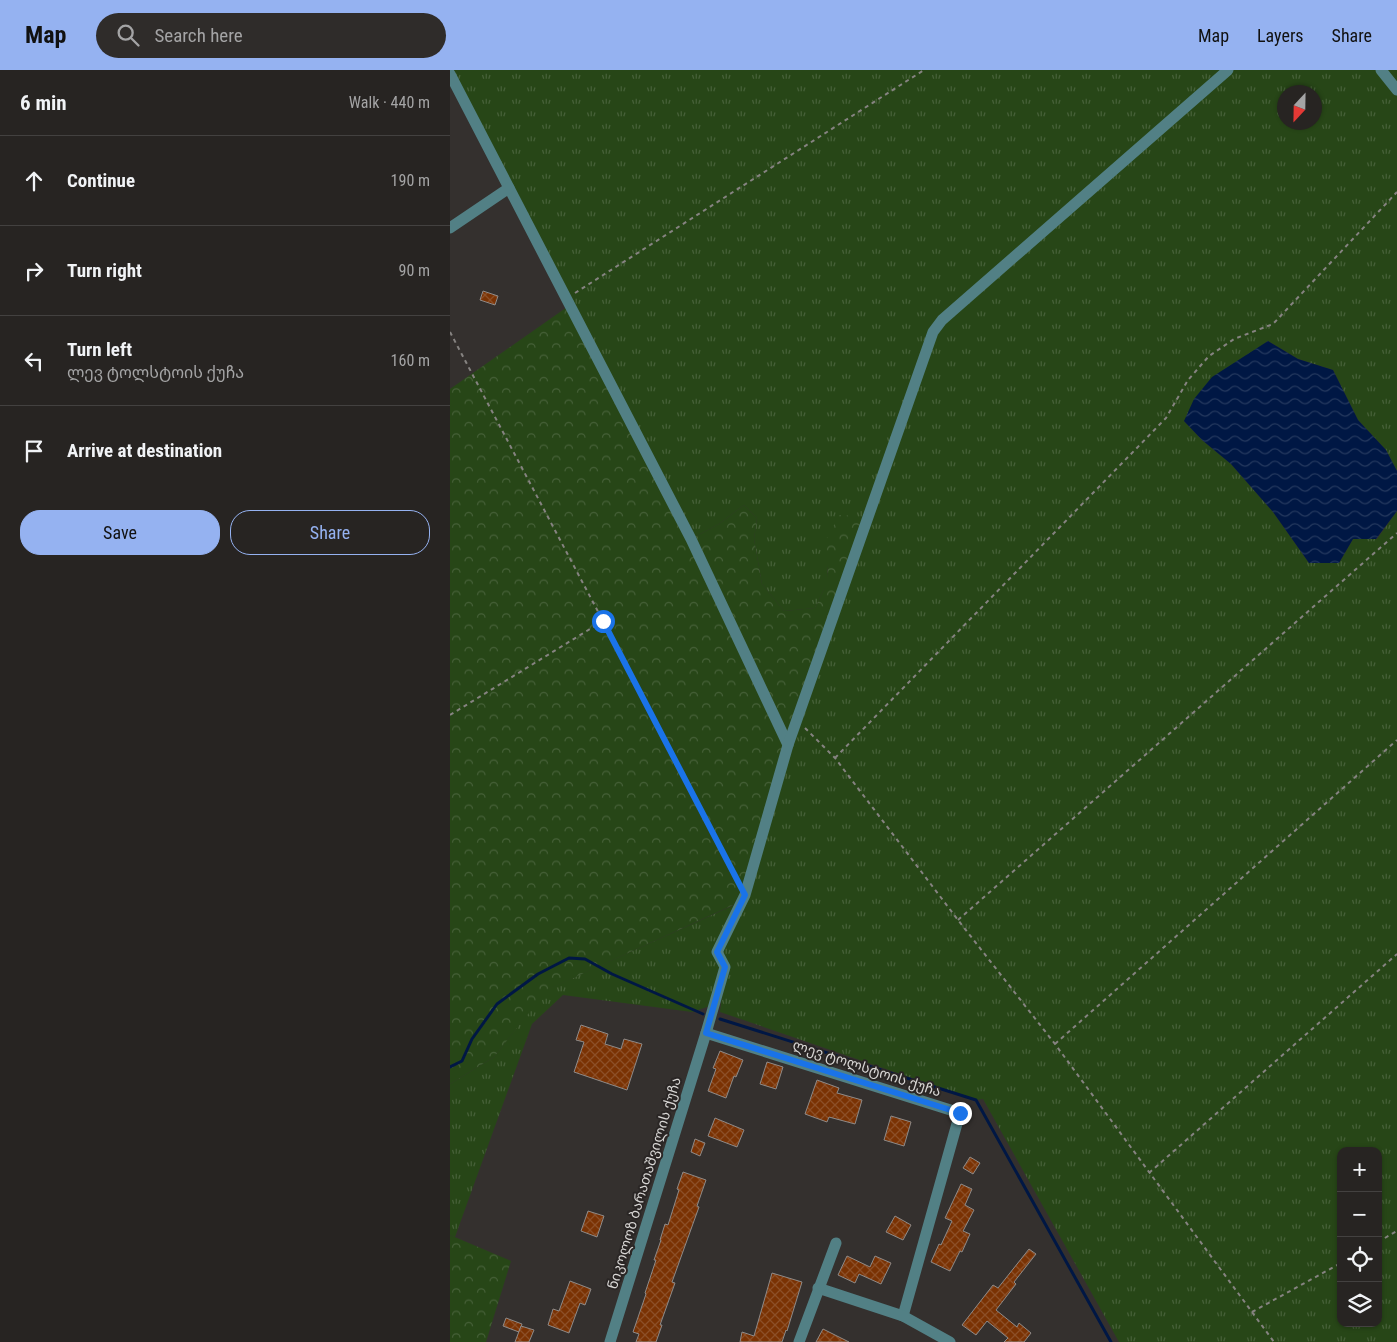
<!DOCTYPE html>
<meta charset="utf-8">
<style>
:root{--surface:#272422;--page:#2f2c2a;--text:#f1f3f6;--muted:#a4a4a5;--line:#434140;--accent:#95b2f1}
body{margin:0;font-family:"Roboto Condensed","Noto Sans Georgian",sans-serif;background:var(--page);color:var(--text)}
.controls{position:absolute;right:15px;bottom:15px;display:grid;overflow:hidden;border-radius:10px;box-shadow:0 1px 4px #0004}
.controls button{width:45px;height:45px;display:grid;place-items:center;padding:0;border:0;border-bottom:1px solid var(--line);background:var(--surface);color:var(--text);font:25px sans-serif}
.compass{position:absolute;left:827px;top:15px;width:45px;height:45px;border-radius:50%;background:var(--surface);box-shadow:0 1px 4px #0004;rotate:202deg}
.stop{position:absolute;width:15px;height:15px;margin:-11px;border:4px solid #1a73e8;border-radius:50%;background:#fff}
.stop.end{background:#1a73e8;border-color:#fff;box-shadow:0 1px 5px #0008}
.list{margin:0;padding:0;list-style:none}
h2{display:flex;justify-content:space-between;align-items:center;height:65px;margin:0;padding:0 20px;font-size:21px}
h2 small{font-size:16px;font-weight:400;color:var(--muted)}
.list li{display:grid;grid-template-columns:32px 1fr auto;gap:15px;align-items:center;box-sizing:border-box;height:90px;padding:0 20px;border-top:1px solid var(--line)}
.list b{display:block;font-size:19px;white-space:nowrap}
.list p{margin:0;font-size:16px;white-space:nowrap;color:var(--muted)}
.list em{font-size:16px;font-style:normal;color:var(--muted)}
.actions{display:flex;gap:10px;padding:15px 20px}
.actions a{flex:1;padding:11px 0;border:1px solid var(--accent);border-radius:20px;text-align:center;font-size:18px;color:var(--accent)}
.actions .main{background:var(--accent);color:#111}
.icon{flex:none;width:28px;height:28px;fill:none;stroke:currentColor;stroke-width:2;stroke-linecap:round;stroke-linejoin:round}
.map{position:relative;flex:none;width:947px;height:1272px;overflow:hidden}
header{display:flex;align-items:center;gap:30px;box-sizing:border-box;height:70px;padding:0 25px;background:var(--accent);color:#111}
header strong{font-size:24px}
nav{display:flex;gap:28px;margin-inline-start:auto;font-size:18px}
.search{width:350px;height:45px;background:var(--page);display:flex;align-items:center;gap:12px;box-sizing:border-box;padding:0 18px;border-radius:28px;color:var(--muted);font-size:19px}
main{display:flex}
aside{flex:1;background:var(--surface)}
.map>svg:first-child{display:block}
.grass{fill:url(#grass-tufts);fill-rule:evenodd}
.forest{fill:url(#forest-crowns)}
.water{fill:url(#water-waves)}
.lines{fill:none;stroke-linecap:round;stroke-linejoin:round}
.stream{stroke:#001744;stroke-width:3}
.building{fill:url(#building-cross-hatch);stroke:#8e8a88}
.path{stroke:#868381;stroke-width:2;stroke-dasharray:4 4;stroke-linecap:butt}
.minor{stroke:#528085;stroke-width:11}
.route{stroke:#1a73e8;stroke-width:6}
.labels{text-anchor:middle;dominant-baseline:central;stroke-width:4;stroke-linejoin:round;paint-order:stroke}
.street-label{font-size:14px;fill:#d8d6d4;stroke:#2a2625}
</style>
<header>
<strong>Map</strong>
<div class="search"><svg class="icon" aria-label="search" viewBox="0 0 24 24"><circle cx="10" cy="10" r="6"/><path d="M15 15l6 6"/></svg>Search here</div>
<nav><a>Map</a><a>Layers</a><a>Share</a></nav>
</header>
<main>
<aside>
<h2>6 min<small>Walk · 440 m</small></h2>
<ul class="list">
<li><svg class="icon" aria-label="ahead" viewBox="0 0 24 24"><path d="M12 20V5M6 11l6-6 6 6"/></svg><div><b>Continue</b></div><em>190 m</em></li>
<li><svg class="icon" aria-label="right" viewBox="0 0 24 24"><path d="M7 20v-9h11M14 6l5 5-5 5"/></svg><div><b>Turn right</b></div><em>90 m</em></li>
<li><svg class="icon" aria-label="left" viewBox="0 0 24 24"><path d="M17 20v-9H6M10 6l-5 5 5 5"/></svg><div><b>Turn left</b><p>ლევ ტოლსტოის ქუჩა</p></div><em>160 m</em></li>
<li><svg class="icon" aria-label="arrive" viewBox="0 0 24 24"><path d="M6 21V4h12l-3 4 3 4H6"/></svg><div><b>Arrive at destination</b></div></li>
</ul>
<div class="actions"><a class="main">Save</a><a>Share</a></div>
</aside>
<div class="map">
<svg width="947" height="1272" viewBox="0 0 947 1272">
<defs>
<pattern id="grass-tufts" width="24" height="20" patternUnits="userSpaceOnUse" patternTransform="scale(1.25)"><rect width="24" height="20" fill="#274617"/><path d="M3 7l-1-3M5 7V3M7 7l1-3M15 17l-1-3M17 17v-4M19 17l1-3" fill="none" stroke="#466038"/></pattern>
<pattern id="forest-crowns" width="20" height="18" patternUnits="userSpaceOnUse" patternTransform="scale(1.25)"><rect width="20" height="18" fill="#274617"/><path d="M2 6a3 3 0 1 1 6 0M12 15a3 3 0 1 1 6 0" fill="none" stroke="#466038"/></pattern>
<pattern id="water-waves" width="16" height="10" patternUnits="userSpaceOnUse" patternTransform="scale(1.25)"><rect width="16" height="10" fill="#001744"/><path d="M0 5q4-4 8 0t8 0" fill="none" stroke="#24385e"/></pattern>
<pattern id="building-cross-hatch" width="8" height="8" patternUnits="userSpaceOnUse" patternTransform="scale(1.25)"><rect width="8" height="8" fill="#7a3203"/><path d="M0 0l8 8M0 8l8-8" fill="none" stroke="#8c4f27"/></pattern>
</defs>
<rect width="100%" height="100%" fill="#34302e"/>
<path class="grass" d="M0,0H947V401L936,380L908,350L883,300L848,289L818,271L734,351L752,370L781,394L823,442L859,493H889L903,469H927L947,441V1272H669L533,1029L526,1030L270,942L275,897L260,936L242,942L113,925L82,954L5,1167L0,1165V1014L44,987L96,920L293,831L414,456L377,491L378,511L365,538L334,541L312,514L304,469L307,448L294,435L269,454L241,469ZM834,22H864V52H834ZM891,1081H928V1253H891Z"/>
<g class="forest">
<path d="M120,235L241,469L269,454L294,435L307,448L304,469L312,514L334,541L365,538C376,515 384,505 371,480L389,445L407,446L414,456L292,831L97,920L44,987L0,1014V319Z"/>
<polygon points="0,1165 61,1191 36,1272 0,1272"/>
</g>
<polygon class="water" points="818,271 848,289 883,300 908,350 936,380 947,401 947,441 926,469 903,469 889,493 859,493 823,442 781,394 752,370 734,351 744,329 762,307"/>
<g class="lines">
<g class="stream">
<polyline points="270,949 526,1030 661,1272"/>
<polyline points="0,997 12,991 22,969 47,934 88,904 119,888 135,889 162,904 253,944"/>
</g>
</g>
<g class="building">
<polygon points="33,221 48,226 45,235 30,230"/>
<polygon points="131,955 158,964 155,974 171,979 174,969 192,974 177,1020 124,1002 134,972 126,970"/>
<polygon points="270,981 293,990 286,1007 284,1006 276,1028 258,1021 266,999 263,998"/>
<polygon points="317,992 333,997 326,1019 310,1014"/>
<polygon points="367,1010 389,1018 387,1023 412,1030 405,1054 379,1047 377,1052 355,1044"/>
<polygon points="441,1046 461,1052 454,1076 434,1070"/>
<polygon points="265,1048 294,1060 287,1077 258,1066"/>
<polygon points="245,1069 255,1073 250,1086 241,1082"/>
<polygon points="520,1087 530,1093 523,1104 513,1098"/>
<polygon points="233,1102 256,1110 247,1136 249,1137 222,1212 225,1213 210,1255 212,1255 206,1272 186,1272 189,1264 183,1262 196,1224 195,1223 206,1190 204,1190 211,1170 210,1170 215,1154 218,1155 229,1120 227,1119"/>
<polygon points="511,1114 522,1119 515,1135 524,1140 513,1161 520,1164 512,1182 510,1181 500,1201 481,1192 489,1174 491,1175 502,1151 495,1148"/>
<polygon points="138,1141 154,1146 147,1167 131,1161"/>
<polygon points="445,1146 461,1155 453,1170 436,1162"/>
<polygon points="579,1179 586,1184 564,1212 566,1214 546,1240 567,1257 569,1253 581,1263 574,1272 554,1272 558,1268 537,1251 526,1265 512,1255 543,1215 548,1218"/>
<polygon points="397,1186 420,1197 425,1186 441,1193 431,1214 409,1204 405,1213 388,1205"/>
<polygon points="322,1203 352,1212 337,1261 336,1260 332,1272 290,1272 292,1262 304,1266"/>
<polygon points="120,1211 141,1219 135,1235 130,1233 119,1263 98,1255 103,1239 109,1241"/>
<polygon points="56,1248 72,1254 69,1262 53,1256"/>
<polygon points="71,1256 84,1260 79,1272 65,1272"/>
<polygon points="373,1259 399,1272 366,1272"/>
</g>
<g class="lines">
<g class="path">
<polyline points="125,223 474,0"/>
<polyline points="0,262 153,551 288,811"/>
<polyline points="0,645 153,551"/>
<polyline points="355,658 385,688 508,850 605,974 824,1272"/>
<polyline points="385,688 716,348 738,310 759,286 784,269 823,254 947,122"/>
<polyline points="508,850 947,463"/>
<polyline points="605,974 947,670"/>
<polyline points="699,1103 947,884"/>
<polyline points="928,1172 947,1161"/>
<polyline points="802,1242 891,1193"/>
</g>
<g class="minor">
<polyline points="931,0 947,20"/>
<polyline points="0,4 241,469 338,675"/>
<polyline points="0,158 59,118"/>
<polyline points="256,963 510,1043 453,1246"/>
<polyline points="368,1218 453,1246 500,1272"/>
<polyline points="160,1272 256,963 275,897 267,882 295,825 338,675 483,262 492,250 778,0"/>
<polyline points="349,1272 386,1173"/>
</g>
</g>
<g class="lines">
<polyline class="route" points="153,551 295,825 267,882 275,897 256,963 510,1043"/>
</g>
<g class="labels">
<g class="street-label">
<text transform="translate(417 998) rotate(18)">ლევ ტოლსტოის ქუჩა</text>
<text transform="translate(194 1113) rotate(-73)">ნიკოლოზ ბარათაშვილის ქუჩა</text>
</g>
</g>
</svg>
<div class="controls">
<button>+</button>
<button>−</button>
<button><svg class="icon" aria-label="locate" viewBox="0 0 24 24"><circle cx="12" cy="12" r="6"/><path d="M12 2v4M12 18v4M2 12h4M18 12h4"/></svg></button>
<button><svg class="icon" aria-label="layers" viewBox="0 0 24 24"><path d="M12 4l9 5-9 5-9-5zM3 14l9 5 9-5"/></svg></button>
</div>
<svg class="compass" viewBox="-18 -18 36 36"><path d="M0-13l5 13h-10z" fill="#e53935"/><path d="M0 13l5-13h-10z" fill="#a4a4a5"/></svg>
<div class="stop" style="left:153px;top:551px"></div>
<div class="stop end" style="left:510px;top:1043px"></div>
</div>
</main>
